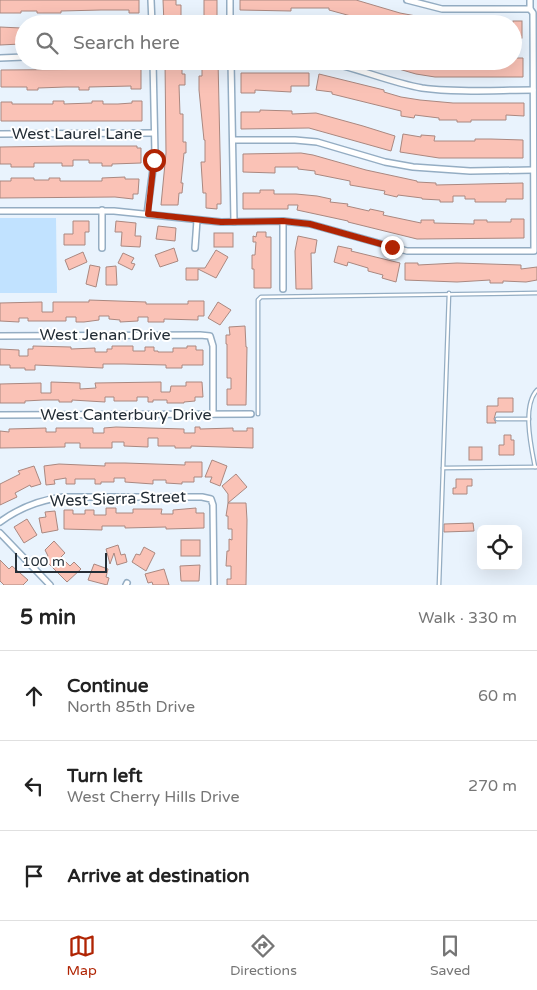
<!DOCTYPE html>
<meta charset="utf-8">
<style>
:root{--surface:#fff;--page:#f6f6f6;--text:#222;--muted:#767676;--line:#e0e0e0;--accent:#b02403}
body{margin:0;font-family:"Varela Round",sans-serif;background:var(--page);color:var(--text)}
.controls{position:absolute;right:15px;bottom:15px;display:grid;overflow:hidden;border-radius:8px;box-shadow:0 5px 20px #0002}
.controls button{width:45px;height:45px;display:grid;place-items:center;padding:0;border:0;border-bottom:1px solid var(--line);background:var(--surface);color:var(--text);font:25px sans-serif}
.scale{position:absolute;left:15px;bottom:12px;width:92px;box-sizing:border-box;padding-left:5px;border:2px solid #232d36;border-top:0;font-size:14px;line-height:18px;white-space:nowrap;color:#232d36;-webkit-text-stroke:4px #fff;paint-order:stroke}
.stop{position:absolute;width:15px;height:15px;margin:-11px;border:4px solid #b02403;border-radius:50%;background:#fff}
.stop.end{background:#b02403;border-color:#fff;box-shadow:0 1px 5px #0008}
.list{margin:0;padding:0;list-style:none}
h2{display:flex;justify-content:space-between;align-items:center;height:65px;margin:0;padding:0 20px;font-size:21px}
h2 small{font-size:16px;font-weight:400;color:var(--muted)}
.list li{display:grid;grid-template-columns:32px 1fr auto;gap:15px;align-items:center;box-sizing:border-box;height:90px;padding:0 20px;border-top:1px solid var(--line)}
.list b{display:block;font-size:19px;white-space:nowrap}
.list p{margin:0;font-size:16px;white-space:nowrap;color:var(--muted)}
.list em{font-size:16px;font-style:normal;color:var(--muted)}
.icon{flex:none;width:28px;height:28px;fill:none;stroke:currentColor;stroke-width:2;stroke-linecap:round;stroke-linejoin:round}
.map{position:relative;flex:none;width:537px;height:585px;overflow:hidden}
.search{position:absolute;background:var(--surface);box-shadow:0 5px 20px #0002;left:15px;right:15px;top:15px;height:55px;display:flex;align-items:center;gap:12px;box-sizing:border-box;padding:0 18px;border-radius:28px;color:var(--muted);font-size:19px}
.sheet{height:335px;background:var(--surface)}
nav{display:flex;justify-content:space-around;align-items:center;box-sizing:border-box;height:70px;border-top:1px solid var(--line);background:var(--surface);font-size:14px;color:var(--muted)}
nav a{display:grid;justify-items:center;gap:2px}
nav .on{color:var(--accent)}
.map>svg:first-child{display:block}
.green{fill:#c1e2ff}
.building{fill:#fac2b6;stroke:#aa8880}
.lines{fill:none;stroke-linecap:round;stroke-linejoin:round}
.lane-casing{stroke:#94adc3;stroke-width:5}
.street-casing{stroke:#94adc3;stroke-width:8}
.lane{stroke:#fff;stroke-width:2.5}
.street{stroke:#fff;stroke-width:5}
.route{stroke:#b02403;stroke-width:6}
.labels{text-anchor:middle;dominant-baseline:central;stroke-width:4;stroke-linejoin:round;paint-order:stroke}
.street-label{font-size:16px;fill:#232d36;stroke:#fff}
</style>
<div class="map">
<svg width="537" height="585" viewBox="0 0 537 585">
<rect width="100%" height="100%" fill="#e9f3fd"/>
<polygon class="green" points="0,218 56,218 57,293 0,293"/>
<g class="building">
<polygon points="0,0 139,0 139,13 129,13 129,10 101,10 61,11 61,13 37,13 37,11 21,11 21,13 0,13"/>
<polygon points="163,0 176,0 176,5 181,5 181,18 183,18 183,24 164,24"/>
<rect x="204" y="0" width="13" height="21"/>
<polygon points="240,0 356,0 400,13 416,16 416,17 437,21 437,24 380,24 329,10 329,8 291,8 291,11 240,10"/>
<rect x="513" y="21" width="9" height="17"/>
<polygon points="0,27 21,28 21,44 0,45"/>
<polygon points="513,58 523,58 523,77 435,77 416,74 378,63 378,61 513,61"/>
<polygon points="165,61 182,61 182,74 185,74 185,85 179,85 180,114 183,114 183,142 186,142 186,153 184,153 181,183 183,183 182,193 179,193 178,205 161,205 166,153"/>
<polygon points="202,61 218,61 221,195 221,204 217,204 217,209 206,208 206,193 203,193 201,162 205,162 205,140 204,140 199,90 199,76 202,76"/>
<polygon points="141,69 141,89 131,89 131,86 89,87 89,90 79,90 79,87 66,87 38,88 38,90 27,90 27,87 1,87 1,70"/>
<polygon points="241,73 309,73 309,86 291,86 291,92 255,90 255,93 241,93"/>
<polygon points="319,74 384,90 384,92 401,97 420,100 453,103 524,103 524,116 506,115 506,120 471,120 471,122 457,122 457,120 439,120 439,118 415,115 414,118 401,116 401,111 332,94 332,92 316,90"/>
<polygon points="53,101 64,101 64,104 92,103 92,101 103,101 103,104 118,104 132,103 132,101 142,101 142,121 1,121 1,102 12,102 12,104 53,104"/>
<polygon points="260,110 292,111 292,114 316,113 363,126 395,136 391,151 309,128 241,129 241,112 260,112"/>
<polygon points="403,134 421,137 421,135 435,136 434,141 475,141 475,139 491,139 523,140 523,158 439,158 400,152"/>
<polygon points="67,146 137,146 137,148 141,148 141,163 112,164 112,166 102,166 102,163 89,163 89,160 73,160 73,166 62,166 62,163 34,163 34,167 11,167 11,164 0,164 0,147"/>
<polygon points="301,153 313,155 366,170 417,181 417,182 436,183 436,185 523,183 523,199 506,199 506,202 475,202 475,199 465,199 465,196 453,196 453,202 440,202 440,200 422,199 422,198 398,195 397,197 384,194 385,191 350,185 350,181 315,174 315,171 298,169 298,167 275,167 275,173 243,172 243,154"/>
<polygon points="125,177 125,179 139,179 138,194 133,194 133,199 115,197 0,198 0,181 11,181 11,178 34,178 34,180 49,180 49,178 60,178 60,181 102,181 102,178"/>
<polygon points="260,190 274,190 274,194 296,194 317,196 331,199 330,202 348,204 347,206 369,211 370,209 384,212 383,215 421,223 421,220 434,220 434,223 474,224 474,220 487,220 487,222 511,222 511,219 524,219 524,238 417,239 348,222 348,221 297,210 298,205 288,205 288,209 243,209 243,193 260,193"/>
<polygon points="73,221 89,221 89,232 85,232 85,245 64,245 64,234 73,234"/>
<polygon points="116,221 136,223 135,236 141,236 140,247 121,246 122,232 115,232"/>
<polygon points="158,226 176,228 175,241 156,239"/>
<polygon points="257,232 266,232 266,237 271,237 271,288 254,288 254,269 252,269 252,255 255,255 256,242 253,242 253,236 256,237"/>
<rect x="214" y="233" width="19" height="14"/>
<polygon points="298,236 317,240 315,253 311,253 312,289 296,289 295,251"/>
<polygon points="338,246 352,249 351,251 400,263 396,282 382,278 383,275 368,271 368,268 348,262 347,266 334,262"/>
<polygon points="174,248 178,261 160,267 155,255"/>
<polygon points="216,250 228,257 216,278 198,269 198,280 186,280 186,268 205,268"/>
<polygon points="83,252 87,262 69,270 65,260"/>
<polygon points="123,253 134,258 131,263 135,264 132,270 118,263"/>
<polygon points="405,263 418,263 418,265 457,263 521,265 521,269 537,267 537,280 526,282 503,281 503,283 490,283 490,280 457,282 405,280"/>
<polygon points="90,265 100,267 96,287 86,284"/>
<polygon points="116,266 117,285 106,285 106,267"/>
<polygon points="89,300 146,302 146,304 188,304 188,301 204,301 204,316 198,316 198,320 164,319 164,322 148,322 148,317 138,317 138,321 120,322 120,320 109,319 109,316 99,316 99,320 84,322 76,322 76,317 66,317 66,321 28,321 28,318 19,318 19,322 0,321 0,303 42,302 42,312 53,312 53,302 89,302"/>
<polygon points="218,302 231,310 220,325 208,318"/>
<polygon points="245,326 246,347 247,347 246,405 227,405 227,389 231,389 231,378 227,378 227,344 226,344 226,335 230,335 229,327"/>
<polygon points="33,346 71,347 71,349 95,348 95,352 107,352 107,349 112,349 112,346 133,346 133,351 145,351 145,347 154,347 154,351 158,351 158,352 173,352 173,348 187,348 187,346 196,346 196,350 203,350 203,365 182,365 182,368 166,368 166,365 124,364 103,364 103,368 35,365 35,370 25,370 25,368 10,368 10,365 0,365 0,349 19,350 19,356 28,356 28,349 33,349"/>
<polygon points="51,382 80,383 80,389 96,388 95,383 161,382 161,392 170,392 171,386 186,386 186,382 202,382 203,397 195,397 195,401 184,402 184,403 167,403 167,400 153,400 153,402 148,402 148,397 137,397 137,401 114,401 114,397 105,397 105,402 72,400 72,402 59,402 59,400 43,400 25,401 25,403 0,403 0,384 41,383 41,393 51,393"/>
<polygon points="498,398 513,398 513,412 496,412 494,419 496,423 487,423 487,406 498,406"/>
<polygon points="116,427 184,429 184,433 195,433 195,427 200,427 200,429 233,428 233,431 247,431 247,428 253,428 253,448 191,446 191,448 175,448 175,446 158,446 158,438 148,438 148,447 124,446 124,442 112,442 112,448 80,448 80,443 65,443 65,447 0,448 0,431 9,432 9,429 46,428 46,432 56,432 56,428 93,428 93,433 104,433 104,428"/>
<polygon points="504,435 511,435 511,440 514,440 514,455 499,455 499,445 504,445"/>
<rect x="469" y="447" width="13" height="13"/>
<polygon points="212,460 227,466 220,486 210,482 212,477 205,477"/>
<polygon points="185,462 202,462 202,477 194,477 194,482 182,482 182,484 166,483 166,480 153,480 153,484 125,482 125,478 114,478 114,482 101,482 101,484 95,484 95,479 75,479 75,484 66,484 66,478 54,480 55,484 46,485 44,466 59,464 105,466 105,463 125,463 185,465"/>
<polygon points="34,466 41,484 31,487 30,485 15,493 17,497 0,505 0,484 20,474 18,471"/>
<polygon points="236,474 247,487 228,503 228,494 222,486"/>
<polygon points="456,479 472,479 472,486 467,486 467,494 453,494 453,488 456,488"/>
<polygon points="228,503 246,503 247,520 246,585 227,585 227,579 231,579 231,566 226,566 227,551 229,551 229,539 232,540 232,529 228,529 228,516 226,516"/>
<polygon points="106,508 116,508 116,513 133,513 133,509 162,509 161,514 173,514 173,510 196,508 196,513 204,513 204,528 166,529 166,527 125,528 125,526 102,526 102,530 64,529 64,510 73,510 73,514 85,514 85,510 94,510 94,515 106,515"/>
<polygon points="55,511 58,530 42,533 39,518 46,517 45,512"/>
<polygon points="27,519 37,535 24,543 14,527"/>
<polygon points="473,523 474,531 444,532 444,524"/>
<rect x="181" y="540" width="19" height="16"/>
<polygon points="54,541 65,553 61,557 70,566 74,562 81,569 67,582 44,559 48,556 45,550"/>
<polygon points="118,545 121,555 125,554 127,562 117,565 114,553 110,564 106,549"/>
<polygon points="144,547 155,553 146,571 132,562 136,554 140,555"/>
<polygon points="0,560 9,569 12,566 28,580 23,585 4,585 0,581"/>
<polygon points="94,564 108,569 106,577 109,578 107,585 88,580"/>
<polygon points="200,565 199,581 181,581 180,566"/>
<polygon points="164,569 169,585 153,585 152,582 148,583 145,574"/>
</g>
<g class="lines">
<defs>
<g id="lane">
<polyline points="258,414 258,300 261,297 537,293"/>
<polyline points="497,419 529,419"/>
<path d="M535,467C531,446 522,406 537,390"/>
<polyline points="443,468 537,467"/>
<polyline points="439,585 449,293"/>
</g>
<g id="street">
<polyline points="151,0 152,24"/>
<polyline points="230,0 230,24"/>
<polyline points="407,0 442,9 530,9"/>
<polyline points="0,58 24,57"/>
<polyline points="231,61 234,222"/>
<path d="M322,61C356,67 388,82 422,88C458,93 497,90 533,90"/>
<polyline points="0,134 154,133"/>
<polyline points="233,140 295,140 317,142 385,162 413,167 470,171 533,170"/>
<polyline points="102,210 102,248"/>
<polyline points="0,211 114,211 221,222 283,221 310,224 407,251 534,251 533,13 530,9 530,0"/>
<polyline points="147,214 155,154 153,61"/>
<polyline points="283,221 283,289"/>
<polyline points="195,248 197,220"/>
<polyline points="0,336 200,335 210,336 213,346 213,414"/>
<polyline points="0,415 251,414"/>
<path d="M0,522C19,508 39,500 63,497H202L211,499L213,505L214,585"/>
<polyline points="0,533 50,585"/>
<polyline points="126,585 127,583"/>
</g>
</defs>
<use href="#lane" class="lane-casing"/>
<use href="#street" class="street-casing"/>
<use href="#lane" class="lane"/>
<use href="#street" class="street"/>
</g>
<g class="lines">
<polyline class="route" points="154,160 148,214 221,222 283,221 310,224 392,247"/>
</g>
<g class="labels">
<g class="street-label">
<text x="77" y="134">West Laurel Lane</text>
<text x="105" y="335">West Jenan Drive</text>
<text x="126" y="415">West Canterbury Drive</text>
<text transform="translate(118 499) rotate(-2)">West Sierra Street</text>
</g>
</g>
</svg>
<div class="controls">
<button><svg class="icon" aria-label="locate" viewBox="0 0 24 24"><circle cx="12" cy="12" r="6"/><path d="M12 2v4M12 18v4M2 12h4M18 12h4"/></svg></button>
</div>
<div class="scale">100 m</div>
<div class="stop" style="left:154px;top:160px"></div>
<div class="stop end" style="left:392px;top:247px"></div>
<div class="search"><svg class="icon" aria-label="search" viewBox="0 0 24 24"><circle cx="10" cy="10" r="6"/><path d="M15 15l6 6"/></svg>Search here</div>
</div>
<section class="sheet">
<h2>5 min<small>Walk · 330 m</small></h2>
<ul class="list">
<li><svg class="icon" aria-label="ahead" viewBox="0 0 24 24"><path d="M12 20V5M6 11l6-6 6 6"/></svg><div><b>Continue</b><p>North 85th Drive</p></div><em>60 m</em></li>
<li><svg class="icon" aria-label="left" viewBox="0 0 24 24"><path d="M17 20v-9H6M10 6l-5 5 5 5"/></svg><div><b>Turn left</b><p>West Cherry Hills Drive</p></div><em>270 m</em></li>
<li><svg class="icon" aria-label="arrive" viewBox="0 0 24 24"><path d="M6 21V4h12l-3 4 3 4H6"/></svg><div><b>Arrive at destination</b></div></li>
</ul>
</section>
<nav>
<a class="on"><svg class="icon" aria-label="map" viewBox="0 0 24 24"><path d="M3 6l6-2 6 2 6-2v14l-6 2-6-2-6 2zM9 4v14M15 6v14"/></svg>Map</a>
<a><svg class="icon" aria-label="directions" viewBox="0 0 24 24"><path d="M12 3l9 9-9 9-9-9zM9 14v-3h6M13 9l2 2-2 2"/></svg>Directions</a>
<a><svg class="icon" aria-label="saved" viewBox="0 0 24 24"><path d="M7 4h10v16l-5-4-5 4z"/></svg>Saved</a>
</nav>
